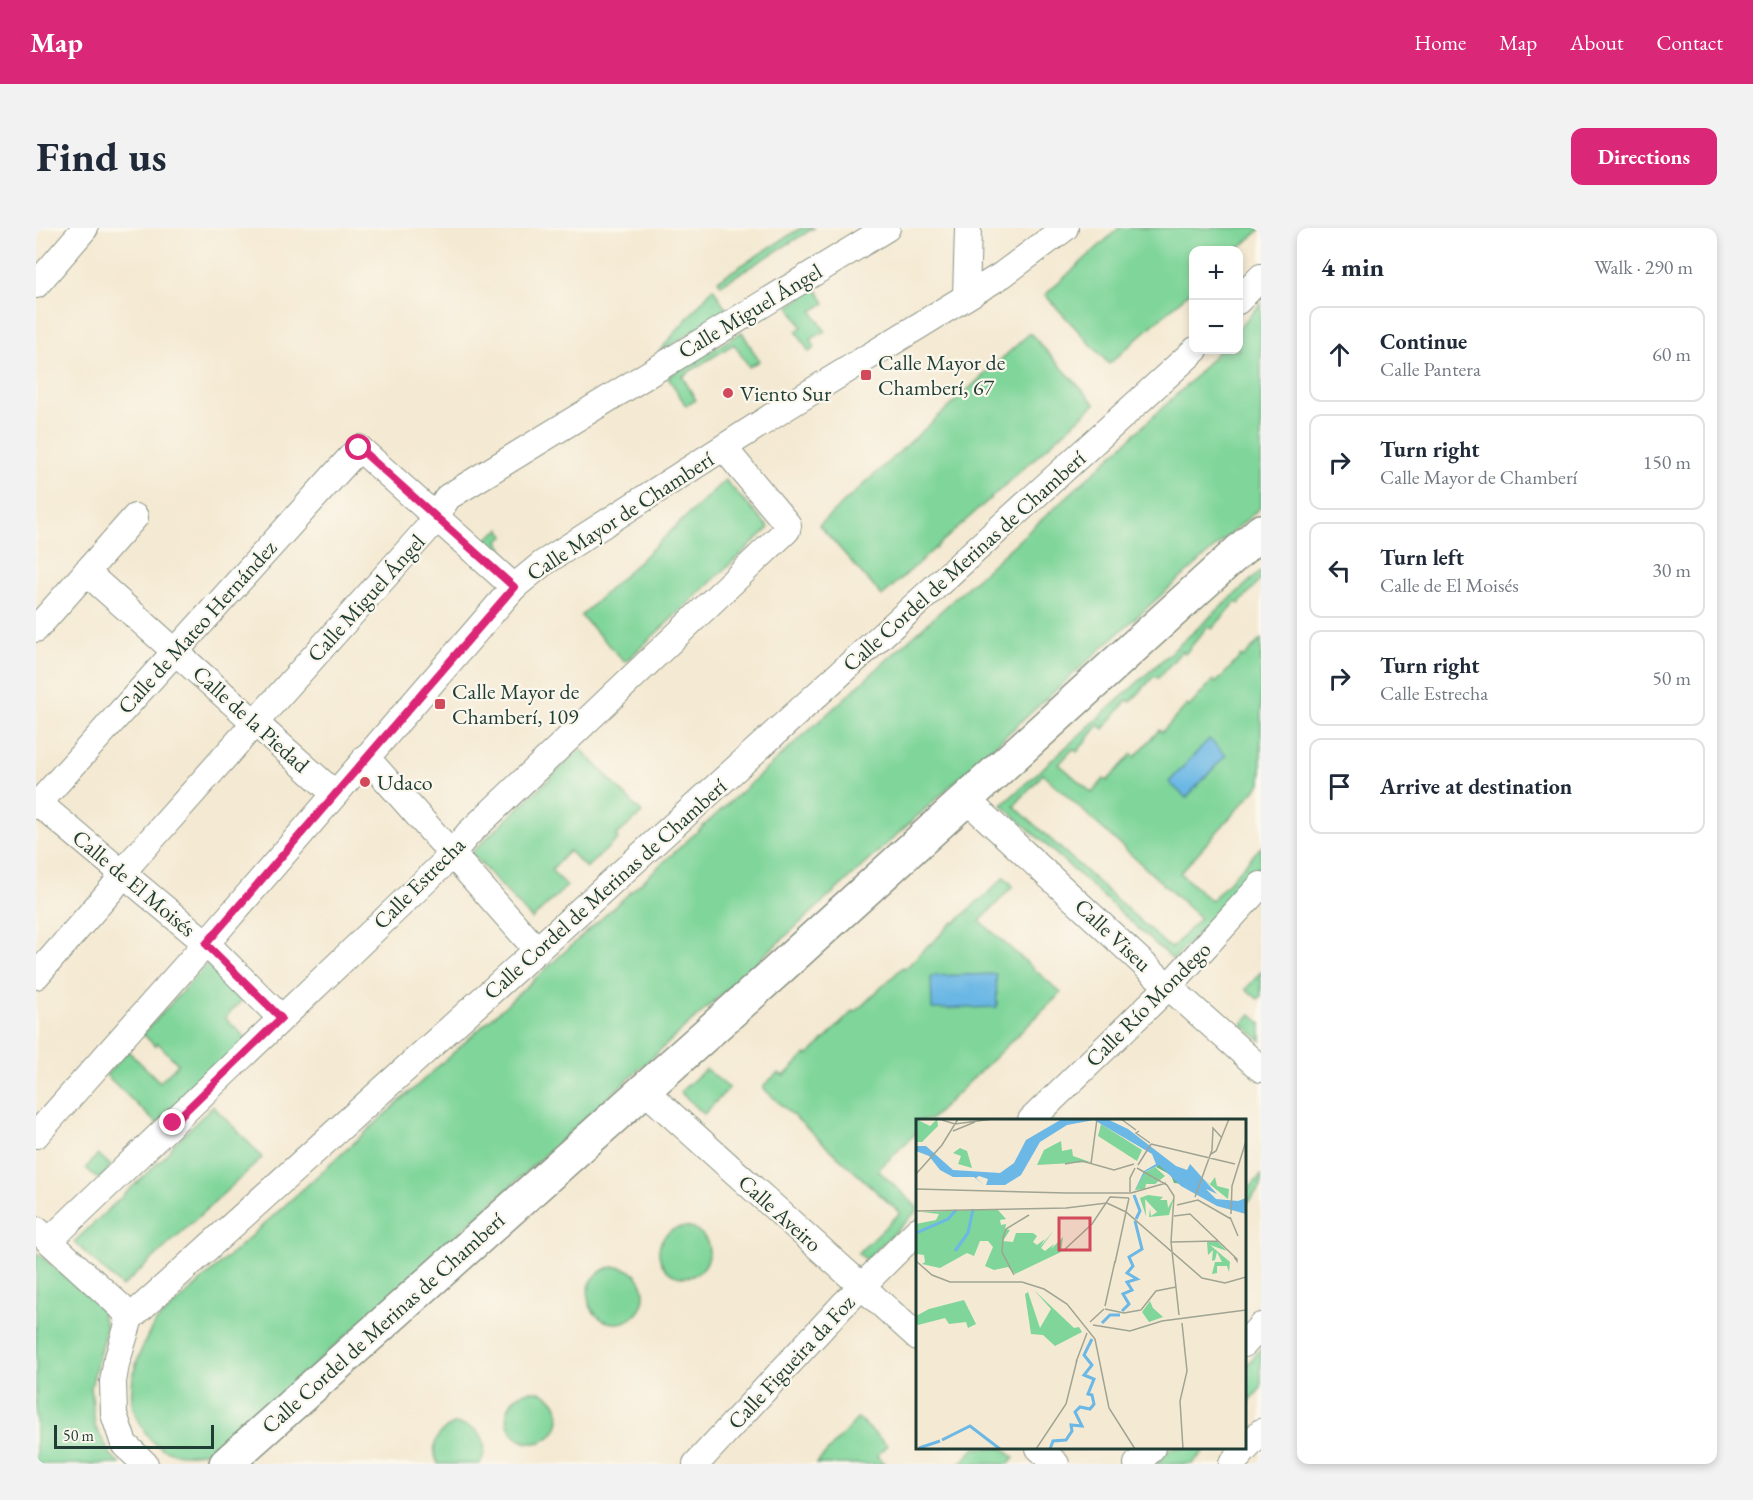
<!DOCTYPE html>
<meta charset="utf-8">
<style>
:root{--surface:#fff;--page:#f2f2f3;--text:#1f2937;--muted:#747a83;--line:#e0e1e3;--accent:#db2777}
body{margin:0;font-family:"EB Garamond",serif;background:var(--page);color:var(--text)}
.controls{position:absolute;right:18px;top:18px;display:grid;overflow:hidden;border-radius:12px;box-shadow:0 3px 9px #0003}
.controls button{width:54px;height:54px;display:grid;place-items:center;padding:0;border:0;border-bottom:2px solid var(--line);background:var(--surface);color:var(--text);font:30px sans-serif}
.scale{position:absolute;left:18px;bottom:15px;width:160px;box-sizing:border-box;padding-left:6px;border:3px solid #1f3d34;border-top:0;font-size:16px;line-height:21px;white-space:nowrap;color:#1f3d34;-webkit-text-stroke:4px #fbf7ec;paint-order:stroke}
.stop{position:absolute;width:18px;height:18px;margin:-14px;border:4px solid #db2777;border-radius:50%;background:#fff}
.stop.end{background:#db2777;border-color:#fff;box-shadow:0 2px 6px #0008}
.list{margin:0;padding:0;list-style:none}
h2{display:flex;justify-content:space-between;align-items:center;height:78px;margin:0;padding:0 24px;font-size:26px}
h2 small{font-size:20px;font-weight:400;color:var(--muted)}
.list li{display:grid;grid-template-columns:39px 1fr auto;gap:18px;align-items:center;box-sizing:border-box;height:96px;margin:0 12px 12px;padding:0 12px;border:2px solid var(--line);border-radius:12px}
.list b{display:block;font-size:22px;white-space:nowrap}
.list p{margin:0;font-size:20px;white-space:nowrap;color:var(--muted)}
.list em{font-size:20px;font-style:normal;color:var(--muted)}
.icon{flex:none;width:33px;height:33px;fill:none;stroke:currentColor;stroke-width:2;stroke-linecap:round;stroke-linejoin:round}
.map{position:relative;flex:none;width:1225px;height:1236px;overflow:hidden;border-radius:12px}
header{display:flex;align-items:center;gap:36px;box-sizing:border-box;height:84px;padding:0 30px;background:var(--accent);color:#fff}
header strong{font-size:28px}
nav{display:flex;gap:33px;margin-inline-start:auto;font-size:21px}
.intro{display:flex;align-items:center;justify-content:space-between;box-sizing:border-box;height:144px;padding:0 36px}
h1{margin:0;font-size:42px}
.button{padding:15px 27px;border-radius:12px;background:var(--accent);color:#fff;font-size:21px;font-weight:700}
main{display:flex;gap:36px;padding:0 36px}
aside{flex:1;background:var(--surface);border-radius:12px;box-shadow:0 3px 9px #0003}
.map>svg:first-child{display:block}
.green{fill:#7fd59a;stroke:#4f8967;stroke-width:1.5;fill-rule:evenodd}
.water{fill:#6bb7e5;stroke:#457a8c;stroke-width:1.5}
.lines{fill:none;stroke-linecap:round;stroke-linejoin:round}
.minor-casing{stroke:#8a9383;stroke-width:28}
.major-casing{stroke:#8a9383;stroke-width:36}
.minor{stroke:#fff;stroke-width:26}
.major{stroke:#fff;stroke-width:33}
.route{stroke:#db2777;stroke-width:8}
.poi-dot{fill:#d1495b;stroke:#fbf7ec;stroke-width:2}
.labels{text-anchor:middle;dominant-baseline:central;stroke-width:4.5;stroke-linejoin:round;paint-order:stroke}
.street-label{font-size:22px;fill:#1f3d34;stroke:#fbf7ec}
.poi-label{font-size:22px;fill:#1f3d34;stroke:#fbf7ec;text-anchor:start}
.inset-river{fill:none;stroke:#6bb7e5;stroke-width:3}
.inset-road{fill:none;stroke:#9fa493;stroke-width:1.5}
.view{fill:#d1495b;fill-opacity:0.15;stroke:#d1495b;stroke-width:3}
.inset-edge{fill:none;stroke:#1f3d34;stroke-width:3}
</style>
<header>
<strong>Map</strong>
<nav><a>Home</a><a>Map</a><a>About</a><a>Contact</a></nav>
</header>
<div class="intro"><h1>Find us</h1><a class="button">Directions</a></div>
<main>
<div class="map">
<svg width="1225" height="1236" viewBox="0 0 1225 1236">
<rect width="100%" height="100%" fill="#fbf7ec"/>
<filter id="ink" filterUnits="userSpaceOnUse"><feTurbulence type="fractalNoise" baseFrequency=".0167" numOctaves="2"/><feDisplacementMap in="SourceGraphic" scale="12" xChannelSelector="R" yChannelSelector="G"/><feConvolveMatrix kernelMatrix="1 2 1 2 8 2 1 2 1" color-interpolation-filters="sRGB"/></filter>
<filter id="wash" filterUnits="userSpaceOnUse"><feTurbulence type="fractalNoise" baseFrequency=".008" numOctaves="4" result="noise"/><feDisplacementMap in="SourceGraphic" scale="24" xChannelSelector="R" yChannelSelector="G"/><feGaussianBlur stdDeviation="1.35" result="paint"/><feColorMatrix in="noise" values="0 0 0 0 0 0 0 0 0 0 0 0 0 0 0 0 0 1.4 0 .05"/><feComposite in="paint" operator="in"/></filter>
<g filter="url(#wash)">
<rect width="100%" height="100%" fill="#f4e9d2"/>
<g class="green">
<polygon points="765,0 778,0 685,57 682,52"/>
<polygon points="1083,0 1225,0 1225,1 1201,22 1158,22 1157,61 1073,136 1009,67"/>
<polygon points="677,60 691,82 621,126"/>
<polygon points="780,60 789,75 776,83 789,103 775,111 779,120 773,124 760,103 766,99 753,78"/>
<path d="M1225,75V279L1078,409L197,1211C165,1231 124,1236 105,1197C102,1190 96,1182 96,1175C93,1148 105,1118 119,1095L1056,246L1155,153L1183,122H1202L1203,100Z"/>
<polygon points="706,104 723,133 713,139 698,116 646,148 660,172 650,178 632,149"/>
<polygon points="994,105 1059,176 846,368 783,297"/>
<polygon points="689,252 733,300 589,434 545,388"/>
<polygon points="464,301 469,308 462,313 478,337 449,312"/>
<path d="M1225,343V351L1203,376L1200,374L1176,401L1172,398L1149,426L1146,423L1122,450L1118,448L1095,474L1091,472L1068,501L1063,497L1041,524L1037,521L1023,536L1056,565L1068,551L1071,553L1096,526L1099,529L1123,502L1126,504L1151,477L1153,479L1177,452L1180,455L1205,428L1207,430L1225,411V555L1144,645L1175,673L1225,619V637L1137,732L966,577ZM1007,546L1164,690L1135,721L978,578Z"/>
<polygon points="545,521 606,585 580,608 582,611 550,640 533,623 515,642 531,658 496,691 435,625"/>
<polygon points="968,649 977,658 944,693 1025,765 894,892 882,892 881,904 842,942 881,979 881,983 830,1032 822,1025 864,985 728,861 728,857 742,845 748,848 770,826 772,828 817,783 819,784 867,739 869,741 893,716 894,717 917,694 919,695 943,672 945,672"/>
<polygon points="171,736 207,771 189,790 212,812 121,896 70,847 92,823 124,854 142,836 122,815 119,818 107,806"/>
<polygon points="1225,744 1225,768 1222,771 1210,761"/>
<polygon points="1215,786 1225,795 1225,813 1206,796"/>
<polygon points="670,841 693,860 668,886 644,864"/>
<path d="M177,878C194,896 211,911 226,930L86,1059L38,1014L129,928L138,916Z"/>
<polygon points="62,926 75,938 63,952 50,940"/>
<polygon points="1225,947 1225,959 1209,977 1209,965"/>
<circle cx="648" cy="1024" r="25"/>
<polygon points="0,1024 63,1077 70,1100 55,1159 59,1198 75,1227 84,1236 0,1236"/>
<circle cx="580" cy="1067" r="28"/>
<polygon points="1225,1121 1225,1160 1209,1178 1209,1139"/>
<circle cx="497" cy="1189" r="26"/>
<polygon points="822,1190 851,1217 841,1228 849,1236 780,1236"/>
<path d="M418,1196C442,1196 456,1213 444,1236H402C394,1218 400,1204 418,1196Z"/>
<polygon points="939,1220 967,1220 978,1230 973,1236 924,1236"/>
<polygon points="1135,1220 1171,1220 1156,1236 1120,1236"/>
</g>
<g class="water">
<polygon points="1173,511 1190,527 1150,570 1133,554"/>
<polygon points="960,746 961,779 896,781 895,748"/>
</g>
</g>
<g filter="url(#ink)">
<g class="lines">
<defs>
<g id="minor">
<polyline points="0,57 49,0"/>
<polyline points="930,68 932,0"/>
<polyline points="1202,73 1225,49"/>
<polyline points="50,344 299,566"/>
<polyline points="0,401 99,289"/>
<polyline points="330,529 501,722"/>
<polyline points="930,571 1113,741 1225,841"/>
<polyline points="0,573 170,715 245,790"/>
<polyline points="0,578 323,220 478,359"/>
<polyline points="0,748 76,661 97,632 394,298 412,269 851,0"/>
<polyline points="607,861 882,1109"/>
<polyline points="995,892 1133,758 1225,657"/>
<polyline points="0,907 181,703 478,359 506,336 752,178 966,47 1029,0"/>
<polyline points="1,1002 84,1078 94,1090"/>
<polyline points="13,1013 407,636 432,606 751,302 752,297 688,220"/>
<polyline points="1208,1116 1225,1098"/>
<polyline points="1003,1220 1020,1236"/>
<polyline points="109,1236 88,1216 78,1186 77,1154 80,1136 94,1090 501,722 1159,122"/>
<polyline points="660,1236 806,1078 882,1002"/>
<polyline points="1101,1236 1116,1220"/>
<polyline points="1196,1236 1225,1204"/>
</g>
<polyline id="major" points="190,1236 742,742 1225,303"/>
</defs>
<use href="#minor" class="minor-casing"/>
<use href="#major" class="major-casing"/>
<use href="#minor" class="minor"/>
<use href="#major" class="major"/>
</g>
</g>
<g class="lines" filter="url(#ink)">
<polyline class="route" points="137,895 245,790 170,716 478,359 323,220"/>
</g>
<g class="poi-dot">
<rect x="824" y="141" width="12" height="12" rx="3"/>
<circle cx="692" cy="165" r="6"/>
<rect x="398" y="470" width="12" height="12" rx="3"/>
<circle cx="329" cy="554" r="6"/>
</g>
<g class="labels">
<g class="street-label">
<text transform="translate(714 83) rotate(-31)">Calle Miguel Ángel</text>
<text transform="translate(584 288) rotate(-33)">Calle Mayor de Chamberí</text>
<text transform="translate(928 333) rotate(-42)">Calle Cordel de Merinas de Chamberí</text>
<text transform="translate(330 370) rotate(-48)">Calle Miguel Ángel</text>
<text transform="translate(161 399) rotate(-48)">Calle de Mateo Hernández</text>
<text transform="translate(215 491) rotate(42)">Calle de la Piedad</text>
<text transform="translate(98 655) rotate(40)">Calle de El Moisés</text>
<text transform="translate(383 655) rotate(-45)">Calle Estrecha</text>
<text transform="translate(569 661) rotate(-42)">Calle Cordel de Merinas de Chamberí</text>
<text transform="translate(1077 707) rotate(43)">Calle Viseu</text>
<text transform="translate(1112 776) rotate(-45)">Calle Río Mondego</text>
<text transform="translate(744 985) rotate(42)">Calle Aveiro</text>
<text transform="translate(347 1095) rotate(-42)">Calle Cordel de Merinas de Chamberí</text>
<text transform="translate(755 1134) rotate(-47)">Calle Figueira da Foz</text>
</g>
<g class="poi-label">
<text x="842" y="134">Calle Mayor de<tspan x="842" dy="25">Chamberí, 67</tspan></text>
<text x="704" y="165">Viento Sur</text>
<text x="416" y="463">Calle Mayor de<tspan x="416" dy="25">Chamberí, 109</tspan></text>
<text x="341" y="554">Udaco</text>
</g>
</g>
<g transform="translate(880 891)">
<rect width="330" height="330" fill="#f4e9d2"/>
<path d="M0,0L14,7L21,0L22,7L6,23H0ZM185,5L226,31L221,42L182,17ZM145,22L146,32L156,30L157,37L174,43L121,46L128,31ZM44,29L51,32L56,49L42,45L45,37L37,34ZM239,48L249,57L239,65H230L229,70L219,71L228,54ZM299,58L301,67L313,70L312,80L286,59L294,65ZM232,76L247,78L244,81H251L252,89L258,78L253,96L233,98L234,90L235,97L241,93L229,80L230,97L224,79ZM81,90L90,100L84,101L85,106L90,105L89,110L94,111L87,122L97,123L100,114H117L121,117L117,123L121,126L129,120L124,128L138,111L125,129L129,132L138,125L135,130L147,118L145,133L99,155L92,148L78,151L69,147L77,128L72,122H64L58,137L51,134L24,149L6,145L9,143L8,136L0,135V105L20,101L23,95L6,93ZM291,123H302L311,132L294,126L314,143L313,153L311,147H301V154L296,155L299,143H306L301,133L299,141L296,142L297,131L292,136ZM118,171L158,209L163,208L166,213L139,227L127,216L115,215L109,175L112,173L124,209L135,190ZM48,181L60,205L52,209L50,203L33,205L29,199L2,206L0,202V197L13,190ZM234,182L237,189L247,198L233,203L226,193Z" fill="#7fd59a"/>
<path d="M243,45L266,54L268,65L258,64L255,56L240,48Z" fill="#67b682"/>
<path d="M146,0H191L212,10L260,47L271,51L274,45L301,75L290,70L300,80L322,82L330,79V95L301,87L265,67L243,46L229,53L218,73L228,52L240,45L236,35L178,1L151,6L124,23L105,56L89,66H70L72,60L63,57L60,59L68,66L58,58H37L24,51L13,37L0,32V27H10L37,51L84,54L98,44L110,21Z" fill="#6bb7e5"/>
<path class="inset-river" d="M218,76L224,92L220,100M0,114L32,100L40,91M39,132L52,114L57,90M206,192L213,185L207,175L216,171L211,163L221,160L211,154L217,147L213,138L226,130L219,102M186,204L194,196H204M26,321L54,307L84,330M3,329L24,322M134,330L137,322L150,321L156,312L155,306L166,307L159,293L164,288L174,290L178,285L176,276L172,275L178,260L168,256L176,246L168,236L176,220"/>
<path class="inset-road" d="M205,0L220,11M26,1L39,5L77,0M37,12L59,3M223,12L220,14L234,24M235,25L319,45M295,35L300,32L313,0M149,45L166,42L198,51L218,45M175,45L181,0M222,46L235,25M221,49L251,66L258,77L255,123L263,196M0,55L26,26L42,0M0,70L151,74M149,74H213M215,74L250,64M214,75V59L219,49M279,78L296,31L297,9L306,19M261,86L282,81L315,100M0,92L150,89L191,84L210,93L286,159L309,164L330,158M315,95L316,67L330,22M258,97L274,95L321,140V142L318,138M314,98L322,117M255,123L302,122M147,132L176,105L194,78L213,79M0,142L16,156L34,163H106L128,170L151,185L179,220L193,289L219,330M199,144L213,79M98,156L86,133L87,119L90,110L113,96M189,187L199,142M189,190L208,194L225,191M225,191L240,172L260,168M174,203L188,190M266,204L271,252L264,282L267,330M177,206L214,212L246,202L330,191M160,243L171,214M120,330L150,285L161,241"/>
<path class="view" d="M143,99H174V131H143Z"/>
<rect width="330" height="330" class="inset-edge"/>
</g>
</svg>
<div class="controls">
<button>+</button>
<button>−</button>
</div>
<div class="scale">50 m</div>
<div class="stop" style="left:323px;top:220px"></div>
<div class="stop end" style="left:137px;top:895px"></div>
</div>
<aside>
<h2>4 min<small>Walk · 290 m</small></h2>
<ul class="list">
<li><svg class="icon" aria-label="ahead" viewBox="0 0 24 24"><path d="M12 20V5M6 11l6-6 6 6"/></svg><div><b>Continue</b><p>Calle Pantera</p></div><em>60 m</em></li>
<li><svg class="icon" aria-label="right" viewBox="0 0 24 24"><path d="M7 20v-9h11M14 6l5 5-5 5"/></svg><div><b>Turn right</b><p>Calle Mayor de Chamberí</p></div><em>150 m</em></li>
<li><svg class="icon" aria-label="left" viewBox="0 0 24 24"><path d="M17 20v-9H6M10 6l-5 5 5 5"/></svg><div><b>Turn left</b><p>Calle de El Moisés</p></div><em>30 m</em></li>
<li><svg class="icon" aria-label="right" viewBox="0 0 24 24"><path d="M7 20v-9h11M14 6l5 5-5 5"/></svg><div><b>Turn right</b><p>Calle Estrecha</p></div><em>50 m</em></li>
<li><svg class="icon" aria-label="arrive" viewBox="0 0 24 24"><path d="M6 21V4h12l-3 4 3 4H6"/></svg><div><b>Arrive at destination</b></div></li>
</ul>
</aside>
</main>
